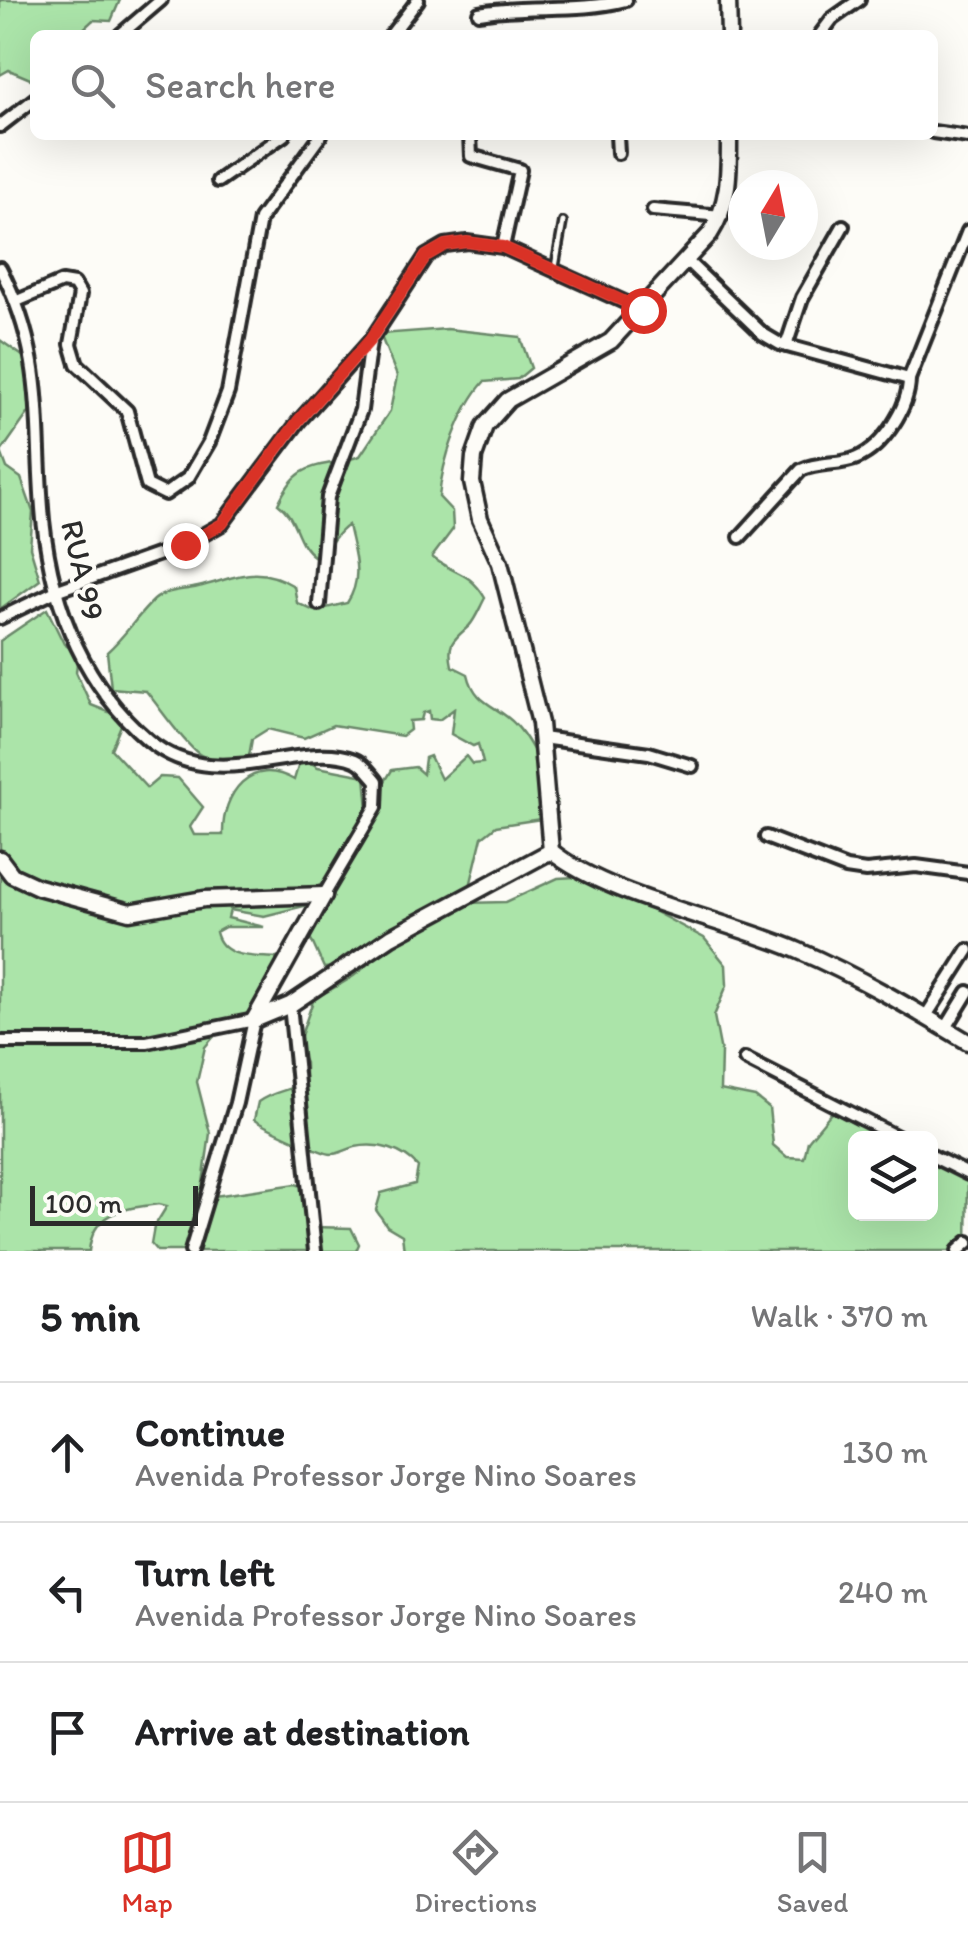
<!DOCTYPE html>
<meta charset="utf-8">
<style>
:root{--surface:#fff;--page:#f6f6f6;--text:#202124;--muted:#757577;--line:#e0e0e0;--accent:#d93025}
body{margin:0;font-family:Itim,sans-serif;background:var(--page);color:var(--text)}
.controls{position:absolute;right:30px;bottom:30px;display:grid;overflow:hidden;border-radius:15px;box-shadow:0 10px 40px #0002}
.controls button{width:90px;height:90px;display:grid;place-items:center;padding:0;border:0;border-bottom:2px solid var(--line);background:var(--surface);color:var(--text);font:50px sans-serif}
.compass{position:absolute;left:728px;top:170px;width:90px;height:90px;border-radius:50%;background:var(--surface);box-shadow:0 10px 40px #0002;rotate:10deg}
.scale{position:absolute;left:30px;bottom:25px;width:168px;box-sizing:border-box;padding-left:10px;border:5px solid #2b2b2b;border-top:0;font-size:28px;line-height:35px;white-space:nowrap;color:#2b2b2b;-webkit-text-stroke:8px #fdfcf7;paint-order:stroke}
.stop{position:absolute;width:30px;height:30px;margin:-22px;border:8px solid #d93025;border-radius:50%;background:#fff}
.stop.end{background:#d93025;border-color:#fff;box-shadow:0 2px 10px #0008}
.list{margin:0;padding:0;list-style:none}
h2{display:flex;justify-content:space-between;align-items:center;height:130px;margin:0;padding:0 40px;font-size:42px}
h2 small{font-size:32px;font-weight:400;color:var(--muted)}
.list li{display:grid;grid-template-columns:65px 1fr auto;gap:30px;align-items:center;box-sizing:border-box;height:140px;padding:0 40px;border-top:2px solid var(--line)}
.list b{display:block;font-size:38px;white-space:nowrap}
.list p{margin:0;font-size:32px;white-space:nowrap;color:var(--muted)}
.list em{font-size:32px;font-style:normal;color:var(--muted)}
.icon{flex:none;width:55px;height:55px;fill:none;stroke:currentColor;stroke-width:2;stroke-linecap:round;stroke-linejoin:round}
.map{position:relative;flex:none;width:968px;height:1251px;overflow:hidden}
.search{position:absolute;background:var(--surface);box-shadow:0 10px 40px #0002;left:30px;right:30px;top:30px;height:110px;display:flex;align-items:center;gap:25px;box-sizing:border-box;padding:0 35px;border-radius:15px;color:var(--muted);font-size:38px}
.sheet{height:550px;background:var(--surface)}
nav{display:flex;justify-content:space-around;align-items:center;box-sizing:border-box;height:140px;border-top:2px solid var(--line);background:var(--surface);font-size:28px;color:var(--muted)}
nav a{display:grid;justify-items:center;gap:5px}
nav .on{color:var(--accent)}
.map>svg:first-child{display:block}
.green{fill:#abe4a9;stroke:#6b886a;stroke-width:2.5}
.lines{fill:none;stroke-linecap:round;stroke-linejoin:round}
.lane-casing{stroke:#2b2b2b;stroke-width:12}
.street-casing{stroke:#2b2b2b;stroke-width:18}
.secondary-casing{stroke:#2b2b2b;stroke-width:21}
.lane{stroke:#fdfcf7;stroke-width:5}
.street{stroke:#fdfcf7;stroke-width:10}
.secondary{stroke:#fdfcf7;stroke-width:14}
.route{stroke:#d93025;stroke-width:12}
.labels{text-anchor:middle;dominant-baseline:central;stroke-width:8;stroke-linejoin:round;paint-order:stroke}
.street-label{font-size:32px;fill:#2b2b2b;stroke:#fdfcf7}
</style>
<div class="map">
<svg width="968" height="1251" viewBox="0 0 968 1251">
<rect width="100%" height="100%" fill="#fdfcf7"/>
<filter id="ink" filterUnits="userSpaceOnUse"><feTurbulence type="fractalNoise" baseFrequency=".01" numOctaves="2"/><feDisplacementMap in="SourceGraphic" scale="20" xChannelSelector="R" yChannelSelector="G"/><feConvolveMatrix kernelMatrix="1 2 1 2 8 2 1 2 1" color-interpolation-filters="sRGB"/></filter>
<g filter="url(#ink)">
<g class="green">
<polygon points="0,0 120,0 111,21 93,20 77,35 35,35 35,81 9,70 0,75"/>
<path d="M447,329L520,337L531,368L518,379L484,382C460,409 442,461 439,497L452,511L453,529L432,557C454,575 469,570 485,598C480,607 475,620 469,626C453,640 447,643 452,666L468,674C475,705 496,704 515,724C530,739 550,781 557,802L547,818L496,826L482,837L466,903L506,902L558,878L576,877L610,888L704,938L726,965L727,985L714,1016L721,1052L720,1090L755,1097L769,1108L773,1145L787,1157L804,1158L808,1141L831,1113L867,1116L893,1138H856V1214H930L931,1154L968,1169L967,1251H404L402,1235L387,1226L376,1210L381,1193L415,1184L418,1167C403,1150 379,1142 355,1147C347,1149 340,1154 332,1154C324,1155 264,1126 254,1120L258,1102C274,1090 289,1092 305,1081V1063L297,1047L314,998C338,986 370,971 381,945C366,943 343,953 336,967L324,968L308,933L316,903L264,916L230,910L228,918L264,927H225L216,932C222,959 254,956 276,958L279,975L265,1008L217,1033L205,1047L197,1082L210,1133L201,1198L296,1184L314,1191L315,1227L351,1228L359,1244L356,1251H157L151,1244L154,1227L167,1206L159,1204C124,1209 93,1210 89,1251H0V641L47,609L64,644L78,654L76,672L91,705L124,718L111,749L147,788L160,777L178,778L203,807L190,827L194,835H223C222,793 251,755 294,780L301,757L318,767L365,776L368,809L392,770L415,767L423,774L425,758L430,756L441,779L466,756L472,764L483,763L478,744L473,746L451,734L454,709L439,720L430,719L429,711L423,713L421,720L409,721L410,730L402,736L333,725L304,738L268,729L252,739L249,756L240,764C228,762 209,761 199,754C181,740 161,709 146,691L111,688L107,652C125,636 137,616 154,600C167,589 182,591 198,587C236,578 255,563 294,586L297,603L314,611L347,603C364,577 354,554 348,525C334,534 331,548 315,557C294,542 299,519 278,504C299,457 319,470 360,456L390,411L397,376L380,334Z"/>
<polygon points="0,340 24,357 32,408 1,452 7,468 21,478 33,512 30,547 40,580 0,609"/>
</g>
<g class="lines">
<defs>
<polyline id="lane" points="555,267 563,222"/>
<g id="street">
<path d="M479,13C528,4 577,13 626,0"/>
<polyline points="120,35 161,0"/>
<polyline points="391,35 418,0"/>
<polyline points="820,35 832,19 859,0"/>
<polyline points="0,126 35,99"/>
<polyline points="933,132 968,137"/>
<polyline points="470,135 471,156 520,170 503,247"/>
<polyline points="617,135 618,153"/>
<polyline points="218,181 284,135"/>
<polyline points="653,210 722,216"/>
<polyline points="687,261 763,334 780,344 909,379"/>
<path d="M0,268C47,358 34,425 43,520C52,605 83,684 148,740C216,797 297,738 355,760C363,763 371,774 377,781L376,807L324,895"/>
<polyline points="17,301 62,282 74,284 80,294 71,344 77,364 127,411 147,485 165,494 188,478 209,442 228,392 260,219 321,135"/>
<polyline points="786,346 802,298 843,226"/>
<path d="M740,537L801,470C819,461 839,466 857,458C883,447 909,407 909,379L968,231"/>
<polyline points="319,604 328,497 361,410 370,341"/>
<polyline points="0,618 58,590 185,545 222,524 299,421 371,340 426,256 445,245 467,242 503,247 642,310"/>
<polyline points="542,738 649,753 692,766"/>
<polyline points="766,837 846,868 866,871 916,866 968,873"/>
<polyline points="290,1005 315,1251"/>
<polyline points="926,1016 968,950"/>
<polyline points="946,1028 968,992"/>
<polyline points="0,1042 147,1042 254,1020 236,1103 191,1251"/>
<polyline points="745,1059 899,1138"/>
<polyline points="930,1155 968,1174"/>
<polyline points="958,1251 968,1242"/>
</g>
<g id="secondary">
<polyline points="728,0 729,35"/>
<path d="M729,135C729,171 730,203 710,234L611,341L508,400L485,426L474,457L472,482L480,519L500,563L540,723L551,851C607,897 728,920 799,951C858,976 913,1009 968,1042"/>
<polyline points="0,859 12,875 38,887 130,912 204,899 324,895"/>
<polyline points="254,1020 290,1005 391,937 551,851"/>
<polyline points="254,1020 324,895"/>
</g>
</defs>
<use href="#lane" class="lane-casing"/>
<use href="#street" class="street-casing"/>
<use href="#secondary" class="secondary-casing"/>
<use href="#lane" class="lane"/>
<use href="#street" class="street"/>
<use href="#secondary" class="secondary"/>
</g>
</g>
<g class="lines" filter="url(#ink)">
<polyline class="route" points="185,545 222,524 298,421 370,340 426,256 445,245 467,242 503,247 643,310"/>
</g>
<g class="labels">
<g class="street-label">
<text transform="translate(83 570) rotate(77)">RUA 99</text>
</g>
</g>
</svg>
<div class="controls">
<button><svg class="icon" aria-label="layers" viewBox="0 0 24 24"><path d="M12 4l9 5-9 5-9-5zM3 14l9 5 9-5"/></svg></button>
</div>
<svg class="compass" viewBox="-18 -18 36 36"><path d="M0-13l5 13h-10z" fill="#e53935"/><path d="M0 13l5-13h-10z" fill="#757577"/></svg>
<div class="scale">100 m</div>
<div class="stop" style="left:643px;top:310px"></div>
<div class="stop end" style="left:185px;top:545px"></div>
<div class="search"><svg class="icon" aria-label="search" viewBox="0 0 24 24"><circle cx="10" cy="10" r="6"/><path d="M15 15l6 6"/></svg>Search here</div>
</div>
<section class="sheet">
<h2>5 min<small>Walk · 370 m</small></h2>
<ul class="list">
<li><svg class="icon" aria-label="ahead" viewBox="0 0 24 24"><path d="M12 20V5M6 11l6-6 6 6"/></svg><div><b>Continue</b><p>Avenida Professor Jorge Nino Soares</p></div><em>130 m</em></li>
<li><svg class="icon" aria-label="left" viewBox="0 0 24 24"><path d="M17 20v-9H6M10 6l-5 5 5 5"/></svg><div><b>Turn left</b><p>Avenida Professor Jorge Nino Soares</p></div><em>240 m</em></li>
<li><svg class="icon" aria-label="arrive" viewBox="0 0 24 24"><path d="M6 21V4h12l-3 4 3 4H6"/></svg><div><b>Arrive at destination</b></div></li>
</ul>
</section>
<nav>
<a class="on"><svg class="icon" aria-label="map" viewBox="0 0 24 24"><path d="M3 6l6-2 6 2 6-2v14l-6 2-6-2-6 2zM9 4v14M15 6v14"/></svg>Map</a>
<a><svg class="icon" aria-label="directions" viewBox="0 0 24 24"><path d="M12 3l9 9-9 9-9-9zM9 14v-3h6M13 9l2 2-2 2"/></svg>Directions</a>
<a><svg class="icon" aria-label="saved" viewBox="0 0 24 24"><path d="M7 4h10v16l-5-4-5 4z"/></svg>Saved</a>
</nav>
